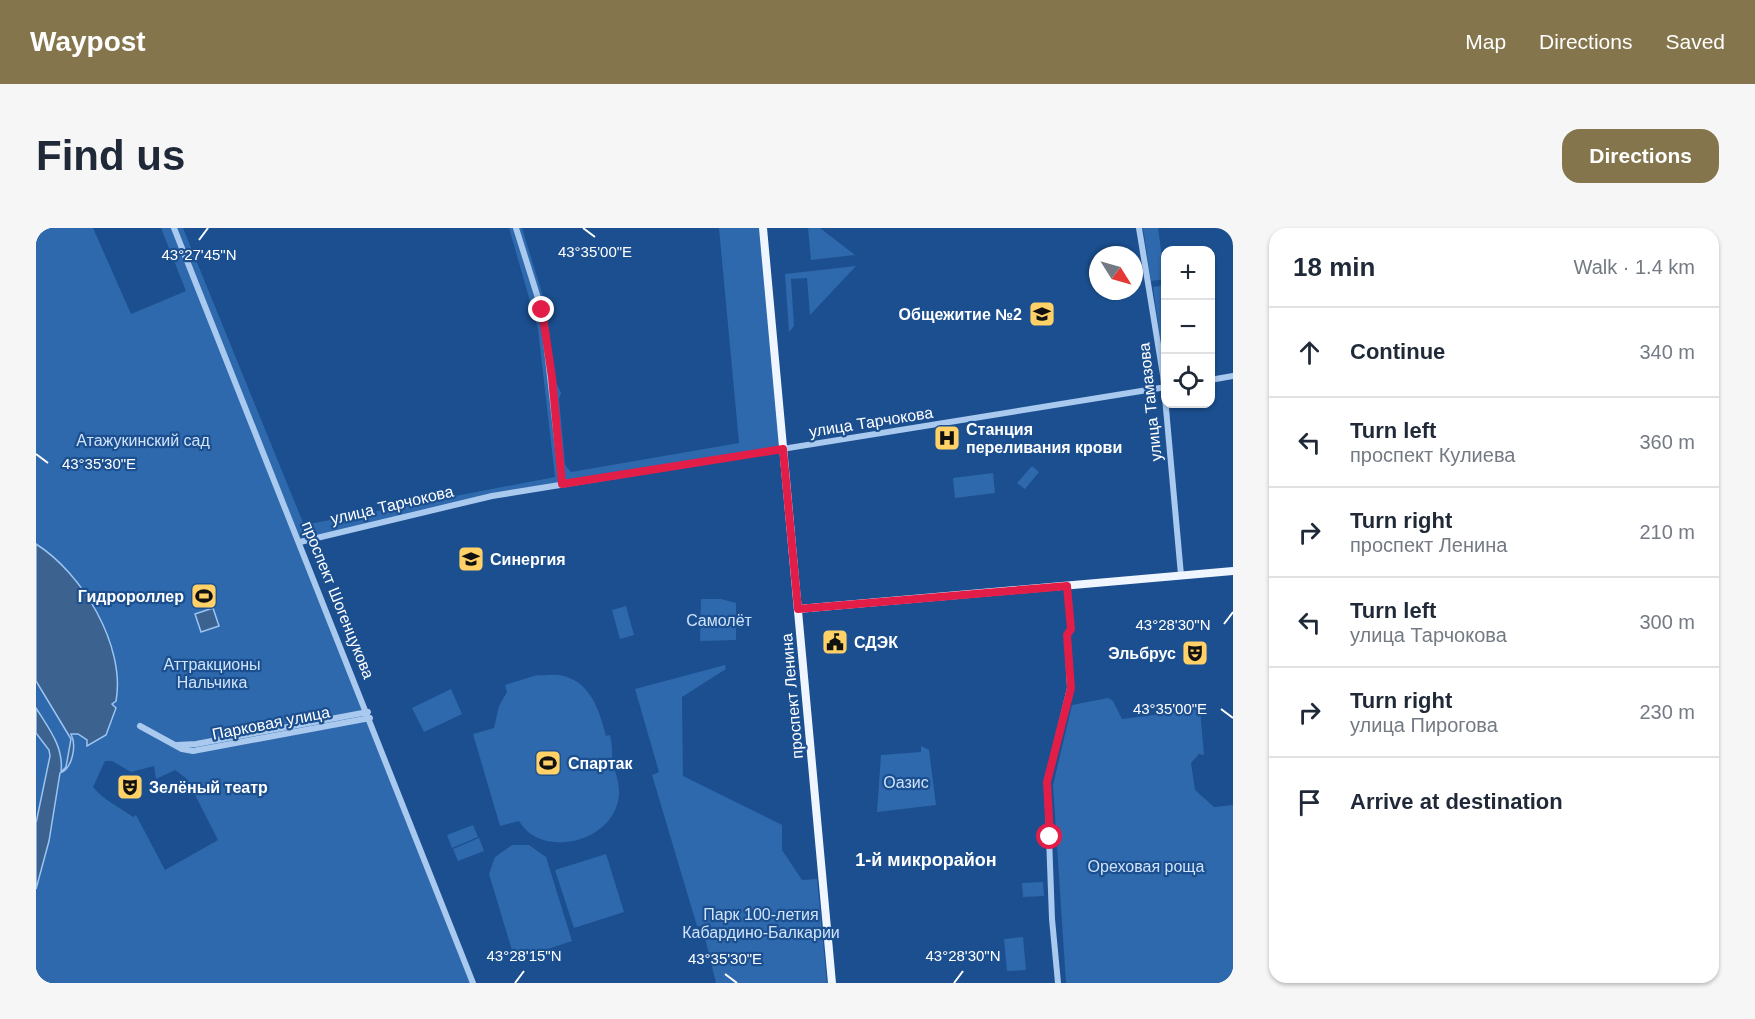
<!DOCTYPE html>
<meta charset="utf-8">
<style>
:root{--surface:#fff;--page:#f6f6f7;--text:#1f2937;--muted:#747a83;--line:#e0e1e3;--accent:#84754c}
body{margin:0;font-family:Arial,sans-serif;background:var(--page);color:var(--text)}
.controls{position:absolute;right:18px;top:18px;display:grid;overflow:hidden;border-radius:12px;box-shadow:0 2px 4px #0004}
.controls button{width:54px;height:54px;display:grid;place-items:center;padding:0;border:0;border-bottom:2px solid var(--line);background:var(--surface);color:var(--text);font:30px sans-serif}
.compass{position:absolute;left:1053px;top:18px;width:54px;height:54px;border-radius:50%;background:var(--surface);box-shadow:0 2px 4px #0004;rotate:127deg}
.stop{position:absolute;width:18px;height:18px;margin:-14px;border:4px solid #e11d48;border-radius:50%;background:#fff}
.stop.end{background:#e11d48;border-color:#fff;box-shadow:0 2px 6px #0008}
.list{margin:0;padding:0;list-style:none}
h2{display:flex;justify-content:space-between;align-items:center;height:78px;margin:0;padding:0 24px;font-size:26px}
h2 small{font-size:20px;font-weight:400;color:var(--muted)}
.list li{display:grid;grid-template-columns:39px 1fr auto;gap:18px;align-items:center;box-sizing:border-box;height:90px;padding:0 24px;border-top:2px solid var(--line)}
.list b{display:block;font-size:22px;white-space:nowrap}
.list p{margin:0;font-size:20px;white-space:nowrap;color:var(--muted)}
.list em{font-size:20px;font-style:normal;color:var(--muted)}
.icon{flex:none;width:33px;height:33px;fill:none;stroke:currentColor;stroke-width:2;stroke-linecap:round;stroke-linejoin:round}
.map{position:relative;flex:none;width:1197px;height:755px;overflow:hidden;border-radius:18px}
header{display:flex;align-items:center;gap:36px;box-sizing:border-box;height:84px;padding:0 30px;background:var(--accent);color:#fff}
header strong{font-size:28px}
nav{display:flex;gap:33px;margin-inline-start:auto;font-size:21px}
.intro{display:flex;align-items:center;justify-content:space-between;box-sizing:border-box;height:144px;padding:0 36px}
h1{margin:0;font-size:42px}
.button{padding:15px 27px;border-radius:18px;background:var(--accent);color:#fff;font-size:21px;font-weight:700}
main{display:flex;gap:36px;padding:0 36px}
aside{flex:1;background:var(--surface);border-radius:18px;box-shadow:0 2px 4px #0004}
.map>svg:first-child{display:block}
.green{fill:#2e69ad;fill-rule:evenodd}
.water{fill:#3c6290;stroke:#9cc4f0;stroke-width:1.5}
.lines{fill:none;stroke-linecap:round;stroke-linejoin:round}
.minor{stroke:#a9c9ee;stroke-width:6}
.major{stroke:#f0f6ff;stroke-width:8}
.route{stroke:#e11d48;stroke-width:8}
.ticks{fill:none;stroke:#fff;stroke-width:2}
.labels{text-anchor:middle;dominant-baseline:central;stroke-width:4.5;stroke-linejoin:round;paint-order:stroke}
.poi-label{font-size:16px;font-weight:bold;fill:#fff;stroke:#1b4f8f;text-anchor:start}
.street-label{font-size:16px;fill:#fff;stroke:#1b4f8f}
.park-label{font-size:16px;fill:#cfe3fa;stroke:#1b4f8f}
.neighbourhood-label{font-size:18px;font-weight:bold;fill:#fff;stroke:#1b4f8f}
.ticks-label{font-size:15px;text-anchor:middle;fill:#fff;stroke:#1b4f8f;stroke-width:4.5;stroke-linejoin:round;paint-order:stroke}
</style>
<header>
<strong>Waypost</strong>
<nav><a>Map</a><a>Directions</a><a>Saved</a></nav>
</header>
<div class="intro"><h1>Find us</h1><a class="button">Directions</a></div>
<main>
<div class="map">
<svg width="1197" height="755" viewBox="0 0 1197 755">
<rect width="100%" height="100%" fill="#1b4f8f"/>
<g class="green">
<path d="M0,0H57L95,86L150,63L125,0H147L268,297L519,249L502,101L473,0H486L509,75L520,154L525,165L523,171L529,237L535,244L703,215L683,0H727L747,221L456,268L264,314L437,755H0V661L13,613L25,540L18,507L0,480ZM69,533H76L95,544L118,538L120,551L139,542L151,551L182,612L129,642L100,587L97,589C85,580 66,571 57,559Z"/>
<polygon points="772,0 784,0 819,27 775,32"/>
<polygon points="1107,0 1122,0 1129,51 1115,53"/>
<polygon points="820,38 774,87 771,50 755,51 758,98 753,104 749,46"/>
<polygon points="1129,57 1130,122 1126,122 1117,59"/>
<polygon points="996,238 1003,244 989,261 981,255"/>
<polygon points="957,245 959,265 919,270 917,250"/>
<polygon points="665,371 685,371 700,375 700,412 664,413"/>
<polygon points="590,378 598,407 584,411 576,382"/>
<polygon points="689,437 690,441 646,469 647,548 746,597 746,622 766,652 781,651 791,755 680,755 666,698 661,698 616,547 623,544 599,461"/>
<path d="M501,447C506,448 516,446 523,447C554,452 563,481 570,508L574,507C576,515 576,522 576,527C578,548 589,560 579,582C564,617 503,628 483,593L464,598L437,506L458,500L463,478L471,464L469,457Z"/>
<polygon points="415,461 426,486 388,504 376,480"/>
<polygon points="1072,470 1077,473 1086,491 1164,481 1168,527 1163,526 1155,535 1159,562 1178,579 1197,577 1197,755 1030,755 1017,557 1036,477"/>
<polygon points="0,505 13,522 14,528 0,594"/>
<polygon points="885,518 893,522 900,577 841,584 845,527 885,524"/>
<polygon points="437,597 442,609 416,620 411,607"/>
<polygon points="443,610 448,623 422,633 417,621"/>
<polygon points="476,617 493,617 510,629 536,713 479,732 453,646 459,629"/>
<polygon points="570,626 588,684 538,700 519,642"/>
<polygon points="1007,654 1008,668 987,669 986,655"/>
<polygon points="987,709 990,742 971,743 968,711"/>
</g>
<g class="water">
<path d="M0,316C46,345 90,418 80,473L76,476L80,480L70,507L51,518V512L42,506H35C41,518 36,541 24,545L13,613L0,661V595L14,528L13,522L0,505V480C13,501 28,519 25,544L30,539L35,511L0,453Z"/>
<polygon points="177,380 183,398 165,404 159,386"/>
</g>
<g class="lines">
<g class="minor">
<polyline points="138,0 437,755"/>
<polyline points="480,0 507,86 526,256"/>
<polyline points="1103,0 1127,147 1145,347"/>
<polyline points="1174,152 1197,148"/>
<polyline points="264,314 456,268 1130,159"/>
<polyline points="104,498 146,521 157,523 334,490"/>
<polyline points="141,517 160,516 332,484"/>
<polyline points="1022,755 1016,691 1011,554 1034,460 1031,407 1035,401 1031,358"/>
</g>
<g class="major">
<polyline points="727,0 796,755"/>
<polyline points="762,381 1197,343"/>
</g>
</g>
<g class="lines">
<polyline class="route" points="506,82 516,149 526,256 747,221 762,381 1031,358 1035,401 1031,407 1035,460 1011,554 1014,609"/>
</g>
<path class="ticks" d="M547,0L559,9M163,12L172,0M0,226L12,235M1188,396L1197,384M1185,481L1197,490M689,746L701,755M479,755L488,743M918,755L927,743"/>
<defs>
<symbol id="university-square" viewBox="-11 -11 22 22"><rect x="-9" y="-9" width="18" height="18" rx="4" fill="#ffd166" stroke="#1b4f8f"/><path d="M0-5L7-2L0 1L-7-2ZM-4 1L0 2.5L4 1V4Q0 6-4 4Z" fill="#111"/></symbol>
<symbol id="hospital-square" viewBox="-11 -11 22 22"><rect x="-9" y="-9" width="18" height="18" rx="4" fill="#ffd166" stroke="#1b4f8f"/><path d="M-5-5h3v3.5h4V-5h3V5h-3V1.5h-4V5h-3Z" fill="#111"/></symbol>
<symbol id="stadium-square" viewBox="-11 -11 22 22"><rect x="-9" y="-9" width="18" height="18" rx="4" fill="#ffd166" stroke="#1b4f8f"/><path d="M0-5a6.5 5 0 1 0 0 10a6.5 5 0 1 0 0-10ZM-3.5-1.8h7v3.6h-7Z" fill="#111"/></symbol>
<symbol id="civic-square" viewBox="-11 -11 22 22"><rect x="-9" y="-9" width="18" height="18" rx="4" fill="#ffd166" stroke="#1b4f8f"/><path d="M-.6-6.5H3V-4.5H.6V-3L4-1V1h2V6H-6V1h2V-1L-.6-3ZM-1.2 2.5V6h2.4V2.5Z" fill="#111"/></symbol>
<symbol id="theatre-square" viewBox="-11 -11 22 22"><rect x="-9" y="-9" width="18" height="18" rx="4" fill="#ffd166" stroke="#1b4f8f"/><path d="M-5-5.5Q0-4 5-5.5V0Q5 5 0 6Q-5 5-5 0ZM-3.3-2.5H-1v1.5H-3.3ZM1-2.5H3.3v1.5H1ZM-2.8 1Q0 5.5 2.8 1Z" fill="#111"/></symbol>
</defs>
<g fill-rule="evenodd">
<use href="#university-square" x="991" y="71" width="30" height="30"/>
<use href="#hospital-square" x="896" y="195" width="30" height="30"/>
<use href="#university-square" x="420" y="316" width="30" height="30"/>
<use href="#stadium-square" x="153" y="353" width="30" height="30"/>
<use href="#civic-square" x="784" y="399" width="30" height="30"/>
<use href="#theatre-square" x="1144" y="410" width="30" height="30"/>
<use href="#stadium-square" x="497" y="520" width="30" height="30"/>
<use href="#theatre-square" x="79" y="544" width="30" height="30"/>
</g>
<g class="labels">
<g class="poi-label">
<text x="986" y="86" text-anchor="end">Общежитие №2</text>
<text x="930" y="201">Станция<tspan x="930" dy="18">переливания крови</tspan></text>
<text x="454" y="331">Синергия</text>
<text x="148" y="368" text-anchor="end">Гидророллер</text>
<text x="818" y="414">СДЭК</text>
<text x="1140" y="425" text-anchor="end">Эльбрус</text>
<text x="532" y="535">Спартак</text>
<text x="113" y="559">Зелёный театр</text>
</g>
<g class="street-label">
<text transform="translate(1114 174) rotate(-96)">улица Тамазова</text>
<text transform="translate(835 194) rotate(-9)">улица Тарчокова</text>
<text transform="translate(356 277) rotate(-13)">улица Тарчокова</text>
<text transform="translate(302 372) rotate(68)">проспект Шогенцукова</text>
<text transform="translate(756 468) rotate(-95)">проспект Ленина</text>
<text transform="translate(235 495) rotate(-11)">Парковая улица</text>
</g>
<g class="park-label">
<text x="107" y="212">Атажукинский сад</text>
<text x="683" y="392">Самолёт</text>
<text x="176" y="436">Аттракционы<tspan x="176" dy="18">Нальчика</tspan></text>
<text x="870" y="554">Оазис</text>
<text x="1110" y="638">Ореховая роща</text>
<text x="725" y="686">Парк 100-летия<tspan x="725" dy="18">Кабардино-Балкарии</tspan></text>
</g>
<g class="neighbourhood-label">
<text x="890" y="632">1-й микрорайон</text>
</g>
</g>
<g class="ticks-label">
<text x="559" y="29">43°35'00"E</text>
<text x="163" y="32">43°27'45"N</text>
<text x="63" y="241">43°35'30"E</text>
<text x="1137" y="402">43°28'30"N</text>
<text x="1134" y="486">43°35'00"E</text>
<text x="488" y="733">43°28'15"N</text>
<text x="927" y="733">43°28'30"N</text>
<text x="689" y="736">43°35'30"E</text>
</g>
</svg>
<div class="controls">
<button>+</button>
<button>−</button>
<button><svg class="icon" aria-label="locate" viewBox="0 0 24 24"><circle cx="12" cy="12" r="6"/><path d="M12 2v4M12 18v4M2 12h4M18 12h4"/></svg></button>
</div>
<svg class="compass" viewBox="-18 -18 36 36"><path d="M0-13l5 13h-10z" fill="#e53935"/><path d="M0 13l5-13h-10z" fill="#747a83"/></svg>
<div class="stop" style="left:1014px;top:609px"></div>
<div class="stop end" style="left:506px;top:82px"></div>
</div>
<aside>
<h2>18 min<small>Walk · 1.4 km</small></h2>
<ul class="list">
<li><svg class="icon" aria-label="ahead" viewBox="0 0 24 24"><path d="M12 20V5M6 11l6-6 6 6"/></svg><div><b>Continue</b></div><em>340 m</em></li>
<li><svg class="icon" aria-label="left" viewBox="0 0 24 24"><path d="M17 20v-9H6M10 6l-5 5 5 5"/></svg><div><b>Turn left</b><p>проспект Кулиева</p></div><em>360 m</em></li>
<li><svg class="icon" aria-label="right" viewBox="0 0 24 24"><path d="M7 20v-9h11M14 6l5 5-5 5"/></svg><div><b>Turn right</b><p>проспект Ленина</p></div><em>210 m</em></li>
<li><svg class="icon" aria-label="left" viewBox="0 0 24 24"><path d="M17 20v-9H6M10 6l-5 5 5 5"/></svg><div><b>Turn left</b><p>улица Тарчокова</p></div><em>300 m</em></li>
<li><svg class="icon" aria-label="right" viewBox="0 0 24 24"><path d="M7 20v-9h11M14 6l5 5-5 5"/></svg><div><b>Turn right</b><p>улица Пирогова</p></div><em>230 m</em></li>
<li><svg class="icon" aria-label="arrive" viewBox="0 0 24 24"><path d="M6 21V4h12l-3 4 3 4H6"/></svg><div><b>Arrive at destination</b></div></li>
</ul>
</aside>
</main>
